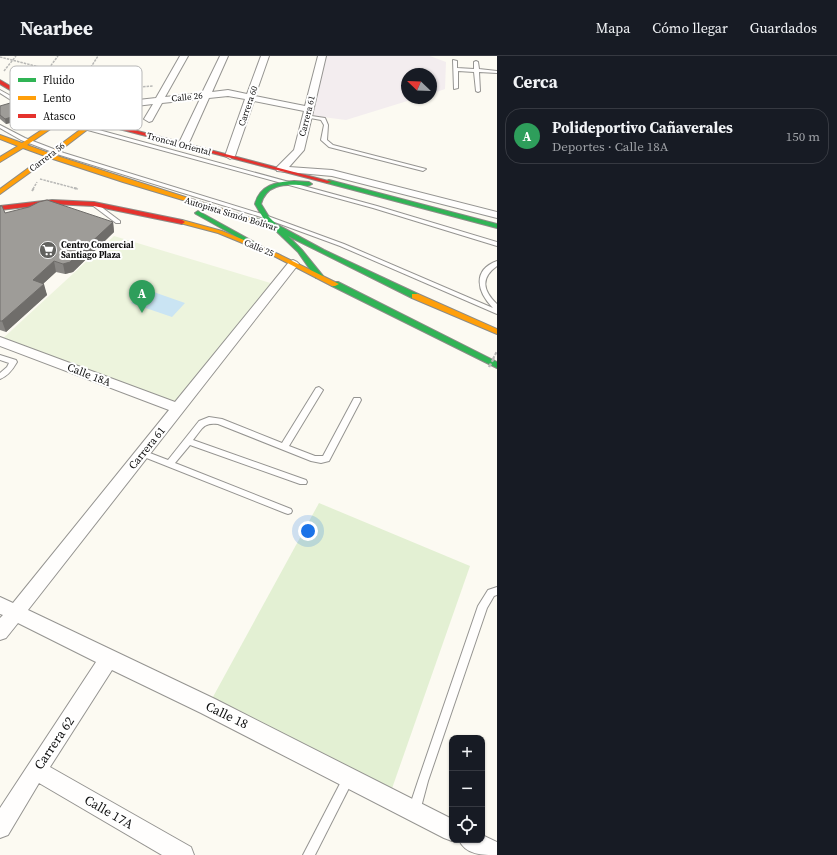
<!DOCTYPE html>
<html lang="es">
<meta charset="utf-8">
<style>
:root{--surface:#171b24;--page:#242831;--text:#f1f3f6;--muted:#9ea1a6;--line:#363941;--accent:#b45309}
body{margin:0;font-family:"Source Serif 4",serif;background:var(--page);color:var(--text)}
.controls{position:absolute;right:12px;bottom:12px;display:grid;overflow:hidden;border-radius:8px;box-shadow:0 1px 3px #0004}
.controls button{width:36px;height:36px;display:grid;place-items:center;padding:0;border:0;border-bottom:1px solid var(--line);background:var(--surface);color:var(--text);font:20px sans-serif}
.compass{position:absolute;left:401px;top:12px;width:36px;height:36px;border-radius:50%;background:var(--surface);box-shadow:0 1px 3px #0004;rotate:293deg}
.you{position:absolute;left:308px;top:475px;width:14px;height:14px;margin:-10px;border:3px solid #fff;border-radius:50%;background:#1a73e8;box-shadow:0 0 0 6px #1a73e833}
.badge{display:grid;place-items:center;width:26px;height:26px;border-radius:50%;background:var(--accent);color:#fff;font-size:13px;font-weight:700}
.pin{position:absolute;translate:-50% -33px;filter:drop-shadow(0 1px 2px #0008)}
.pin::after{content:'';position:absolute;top:21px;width:14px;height:12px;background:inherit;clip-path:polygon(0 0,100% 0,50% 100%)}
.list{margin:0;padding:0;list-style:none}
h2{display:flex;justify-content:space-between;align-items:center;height:52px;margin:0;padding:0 16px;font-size:17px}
h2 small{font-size:13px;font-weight:400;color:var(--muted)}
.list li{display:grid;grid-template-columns:26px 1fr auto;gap:12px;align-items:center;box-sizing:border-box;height:56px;margin:0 8px 8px;padding:0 8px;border:1px solid var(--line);border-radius:16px}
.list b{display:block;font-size:15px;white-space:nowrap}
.list p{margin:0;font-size:13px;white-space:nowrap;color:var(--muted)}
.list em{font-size:13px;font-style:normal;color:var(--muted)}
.icon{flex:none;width:22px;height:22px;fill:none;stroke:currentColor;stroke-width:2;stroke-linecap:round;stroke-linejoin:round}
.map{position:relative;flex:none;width:497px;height:799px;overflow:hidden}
header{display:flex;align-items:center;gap:24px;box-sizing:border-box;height:56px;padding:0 20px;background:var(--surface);border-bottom:1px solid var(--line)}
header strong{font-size:19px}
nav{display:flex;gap:22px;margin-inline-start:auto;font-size:14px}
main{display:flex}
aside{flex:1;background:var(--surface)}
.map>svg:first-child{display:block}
.industrial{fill:#f3edef}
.green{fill:#e3f0d3}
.pitch{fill:#edf4dd}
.water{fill:#cae4f3}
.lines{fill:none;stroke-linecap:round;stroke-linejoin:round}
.lane-casing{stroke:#959491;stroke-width:2}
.street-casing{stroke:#959491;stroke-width:2}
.fast-casing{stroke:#8c8b87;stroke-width:2}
.slow-casing{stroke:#8c8b87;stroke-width:2}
.jam-casing{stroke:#8c8b87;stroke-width:2}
.path-far1{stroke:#b8b8b6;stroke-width:1.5;stroke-dasharray:2.5 1;stroke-linecap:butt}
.path{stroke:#b8b8b6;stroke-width:2;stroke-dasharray:3 1.5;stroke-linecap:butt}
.lane{fill:#fffefd;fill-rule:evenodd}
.street{fill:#fffefd;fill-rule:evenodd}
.fast{fill:#30b455;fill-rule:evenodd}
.slow{fill:#ff9f0a;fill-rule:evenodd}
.jam{fill:#e5322d;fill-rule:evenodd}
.path-bridge-far1{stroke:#b8b8b6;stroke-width:2;stroke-dasharray:3 1.5;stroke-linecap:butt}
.path-bridge{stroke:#b8b8b6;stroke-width:2.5;stroke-dasharray:4 2;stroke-linecap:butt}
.wall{fill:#888683}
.shaded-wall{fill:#6f6d6a}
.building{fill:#9e9c98;stroke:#6f6d6a}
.labels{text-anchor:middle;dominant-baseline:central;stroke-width:4;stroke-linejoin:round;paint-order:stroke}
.far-street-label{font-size:9px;fill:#0e0e0e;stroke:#fff}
.far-poi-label{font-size:9px;font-weight:bold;fill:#0e0e0e;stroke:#fff;text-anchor:start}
.street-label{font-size:11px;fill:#0e0e0e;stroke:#fff}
.near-street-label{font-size:13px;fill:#0e0e0e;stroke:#fff}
.key{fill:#fff;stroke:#b7b7b7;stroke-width:1}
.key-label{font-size:11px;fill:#0e0e0e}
</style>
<header>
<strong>Nearbee</strong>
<nav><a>Mapa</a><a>Cómo llegar</a><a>Guardados</a></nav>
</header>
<main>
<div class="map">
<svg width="497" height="799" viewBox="0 0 497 799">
<rect width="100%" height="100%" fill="#fcfaf2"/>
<polygon class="industrial" points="322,0 430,0 446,6 445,33 431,38 431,18 407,18 407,42 417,42 346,64 307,59"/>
<polygon class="green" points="319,447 470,510 389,741 208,650"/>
<polygon class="pitch" points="114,180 277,229 178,352 0,285"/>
<polygon class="water" points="145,233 185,247 172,261 131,247"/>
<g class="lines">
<defs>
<g id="lane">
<polygon points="453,4 457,5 457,12 474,13 474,6 476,5 478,6 479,13 497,15 497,17 479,16 480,35 478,36 476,35 474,16 458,15 458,32 454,33"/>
<polygon points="0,34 18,44 88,71 377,150 497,186 497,190 373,152 84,73 14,46 0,37"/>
<polygon points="305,59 325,62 328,69 327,84 333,89 426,113 423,115 329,91 321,84 324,69 321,64 305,61"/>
<path d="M0,69L25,82L64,97L265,159L344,188L493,252C477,236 472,214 497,205V210C480,222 483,235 497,248V258L340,190L261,161L60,99L21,84L0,72Z"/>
<polygon points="92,147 96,147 120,165 120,167 116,167 92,149"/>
<path d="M0,299L16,304L17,306C13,313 8,320 0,323V317L7,311L9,307L0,304Z"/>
<path d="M319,331L323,334L289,390L315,400H323L354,342H360L361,344L329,405L321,407L311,405L218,368C203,366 202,373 193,384L306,424L307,426L306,428H300L190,389L175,407L291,453L292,455L291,457L288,458L285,457L139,399L138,397L142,394L168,404L199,365L209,361L222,363L282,387L316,332Z"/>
<polygon points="497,531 497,539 494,540 487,552 428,725 420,755 418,759 414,761 410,759 408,755 418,725 478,550 488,534"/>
<polygon points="349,717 353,718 354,722 315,799 303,799 345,718"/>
</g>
<g id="street">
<polygon points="180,0 188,0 165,41 202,37 220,0 228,0 212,36 228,34 247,38 261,0 269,0 255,40 305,50 318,0 326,0 304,94 289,111 332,114 497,156 497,162 332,120 277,115 276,113 277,111 294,94 304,55 254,45 235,100 230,103 225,100 245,43 228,40 209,42 188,89 183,92 178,89 200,43 162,47 152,65 149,66 144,63 153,48 76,57 64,60 59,57 61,55 75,51 156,42"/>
<polygon points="293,204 297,206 299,208 297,210 28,554 215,643 452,763 452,784 454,784 452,785 444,782 201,657 112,614 50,711 191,791 194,799 162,799 39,727 8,779 0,782 0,752 96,606 18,567 6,582 0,584 0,562 3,559 0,558 0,541 13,547 169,354 0,290 0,281 175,346 289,206"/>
<path d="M482,779L497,786V799C482,799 466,799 459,784H482Z"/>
</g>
<g id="fast">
<polygon points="329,124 497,168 497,172 327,127 327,125"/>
<path d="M294,125L309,126L312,128C308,131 305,129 300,129C283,128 266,129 261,148L269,161L276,168L324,194L418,238V242H412L288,180L302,194L323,220L322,222H316L298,196L272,171L249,164V162L251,161L265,165L255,148C260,129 276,126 294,125Z"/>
<polygon points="198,155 261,190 262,191 259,193 257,192 196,158 195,157"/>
<polygon points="332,226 338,226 497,306 497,312 332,230"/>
</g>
<g id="slow">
<polygon points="66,58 71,59 27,89 49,97 92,65 96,65 96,67 54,99 254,163 249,164 123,126 50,102 0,138 0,133 45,100 23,92 0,106 0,101 18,90 0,83 0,79 22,87"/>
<polygon points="182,164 222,175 278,198 339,228 335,230 332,230 274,200 218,177 180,167 179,166"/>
<polygon points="412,238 418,238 497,273 497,278 412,242"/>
</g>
<g id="jam">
<polygon points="0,24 34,44 69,57 332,126 327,127 65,59 30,46 0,28"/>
<polygon points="52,144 94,146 182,164 185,166 182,168 94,150 52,148 0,154 0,150"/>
</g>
</defs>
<use href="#lane" class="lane-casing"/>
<use href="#street" class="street-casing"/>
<use href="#fast" class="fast-casing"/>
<use href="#slow" class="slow-casing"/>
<use href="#jam" class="jam-casing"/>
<g class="path-far1">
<polyline points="0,1 122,32 153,30"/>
<polyline points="4,15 16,0"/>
<polyline points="34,32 58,0"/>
<polyline points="70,44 98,0"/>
<polyline points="40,123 78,133"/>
<polyline points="33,133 37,126"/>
</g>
<g class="path">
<polyline points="74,132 78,133"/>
<polyline points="32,135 34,132"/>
</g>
<use href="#lane" class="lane"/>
<use href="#street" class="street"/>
<use href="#fast" class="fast"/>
<use href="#slow" class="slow"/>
<use href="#jam" class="jam"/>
<polyline class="path-bridge-far1" points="493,303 497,295"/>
<polyline class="path-bridge" points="489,311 494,302"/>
</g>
<g class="wall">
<polygon points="0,50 32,61 6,68 0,63"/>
<polygon points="0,150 5,157 113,166 114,176 73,216 65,218 56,216 43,228 47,239 6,276 0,274"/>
</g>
<g class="shaded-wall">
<polygon points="31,55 32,61 6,68 5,63"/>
<polygon points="113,166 114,176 73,216 65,218 63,208"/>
<polygon points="54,205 56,216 35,235 33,224"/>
<polygon points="44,228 47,239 6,276 2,265"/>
</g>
<g class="building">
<polygon points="17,45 31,55 5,63 0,59 0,50"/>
<polygon points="47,144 113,166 70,206 63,208 54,205 33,224 44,228 2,265 0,265 0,150 2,150 5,157 29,151 39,146"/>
</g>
<defs>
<symbol id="supermarket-disc" viewBox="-11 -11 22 22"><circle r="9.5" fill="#61615e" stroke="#fff"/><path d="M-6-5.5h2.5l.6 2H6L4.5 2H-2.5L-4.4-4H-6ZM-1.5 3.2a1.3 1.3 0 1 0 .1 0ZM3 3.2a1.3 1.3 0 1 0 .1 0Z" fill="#fff"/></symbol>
</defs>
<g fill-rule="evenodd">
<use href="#supermarket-disc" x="38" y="184" width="20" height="20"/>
</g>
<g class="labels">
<g class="far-street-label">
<text transform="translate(187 41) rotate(-6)">Calle 26</text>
<text transform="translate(248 50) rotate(-71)">Carrera 60</text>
<text transform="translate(307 60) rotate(-76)">Carrera 61</text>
<text transform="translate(179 88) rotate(15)">Troncal Oriental</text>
<text transform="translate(47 101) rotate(-37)">Carrera 56</text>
<text transform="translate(231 158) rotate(17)">Autopista Simón Bolívar</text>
<text transform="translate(259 192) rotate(23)">Calle 25</text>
</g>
<g class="far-poi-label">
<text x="61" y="189">Centro Comercial<tspan x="61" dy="10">Santiago Plaza</tspan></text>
</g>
<g class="street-label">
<text transform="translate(89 319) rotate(21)">Calle 18A</text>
<text transform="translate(147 392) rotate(-51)">Carrera 61</text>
</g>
<g class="near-street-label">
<text transform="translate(227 659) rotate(26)">Calle 18</text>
<text transform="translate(54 687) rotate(-56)">Carrera 62</text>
<text transform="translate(109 756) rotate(30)">Calle 17A</text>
</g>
</g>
<rect x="10" y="10" width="132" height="64" rx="6" class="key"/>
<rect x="18" y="22" width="18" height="4" fill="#30b455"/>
<rect x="18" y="40" width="18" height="4" fill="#ff9f0a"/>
<rect x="18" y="58" width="18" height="4" fill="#e5322d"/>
<g class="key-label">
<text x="43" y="28">Fluido</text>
<text x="43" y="46">Lento</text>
<text x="43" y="64">Atasco</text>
</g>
</svg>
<div class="controls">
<button>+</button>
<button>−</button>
<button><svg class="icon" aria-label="locate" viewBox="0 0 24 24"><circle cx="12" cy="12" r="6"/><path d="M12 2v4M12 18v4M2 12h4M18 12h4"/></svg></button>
</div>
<svg class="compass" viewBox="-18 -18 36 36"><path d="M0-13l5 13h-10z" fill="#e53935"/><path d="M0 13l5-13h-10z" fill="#9ea1a6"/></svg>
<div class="you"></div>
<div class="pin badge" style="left:142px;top:257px;background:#2e9e5b">A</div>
</div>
<aside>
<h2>Cerca<small></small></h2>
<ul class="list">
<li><span class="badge" style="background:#2e9e5b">A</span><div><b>Polideportivo Cañaverales</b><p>Deportes · Calle 18A</p></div><em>150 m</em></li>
</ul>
</aside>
</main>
